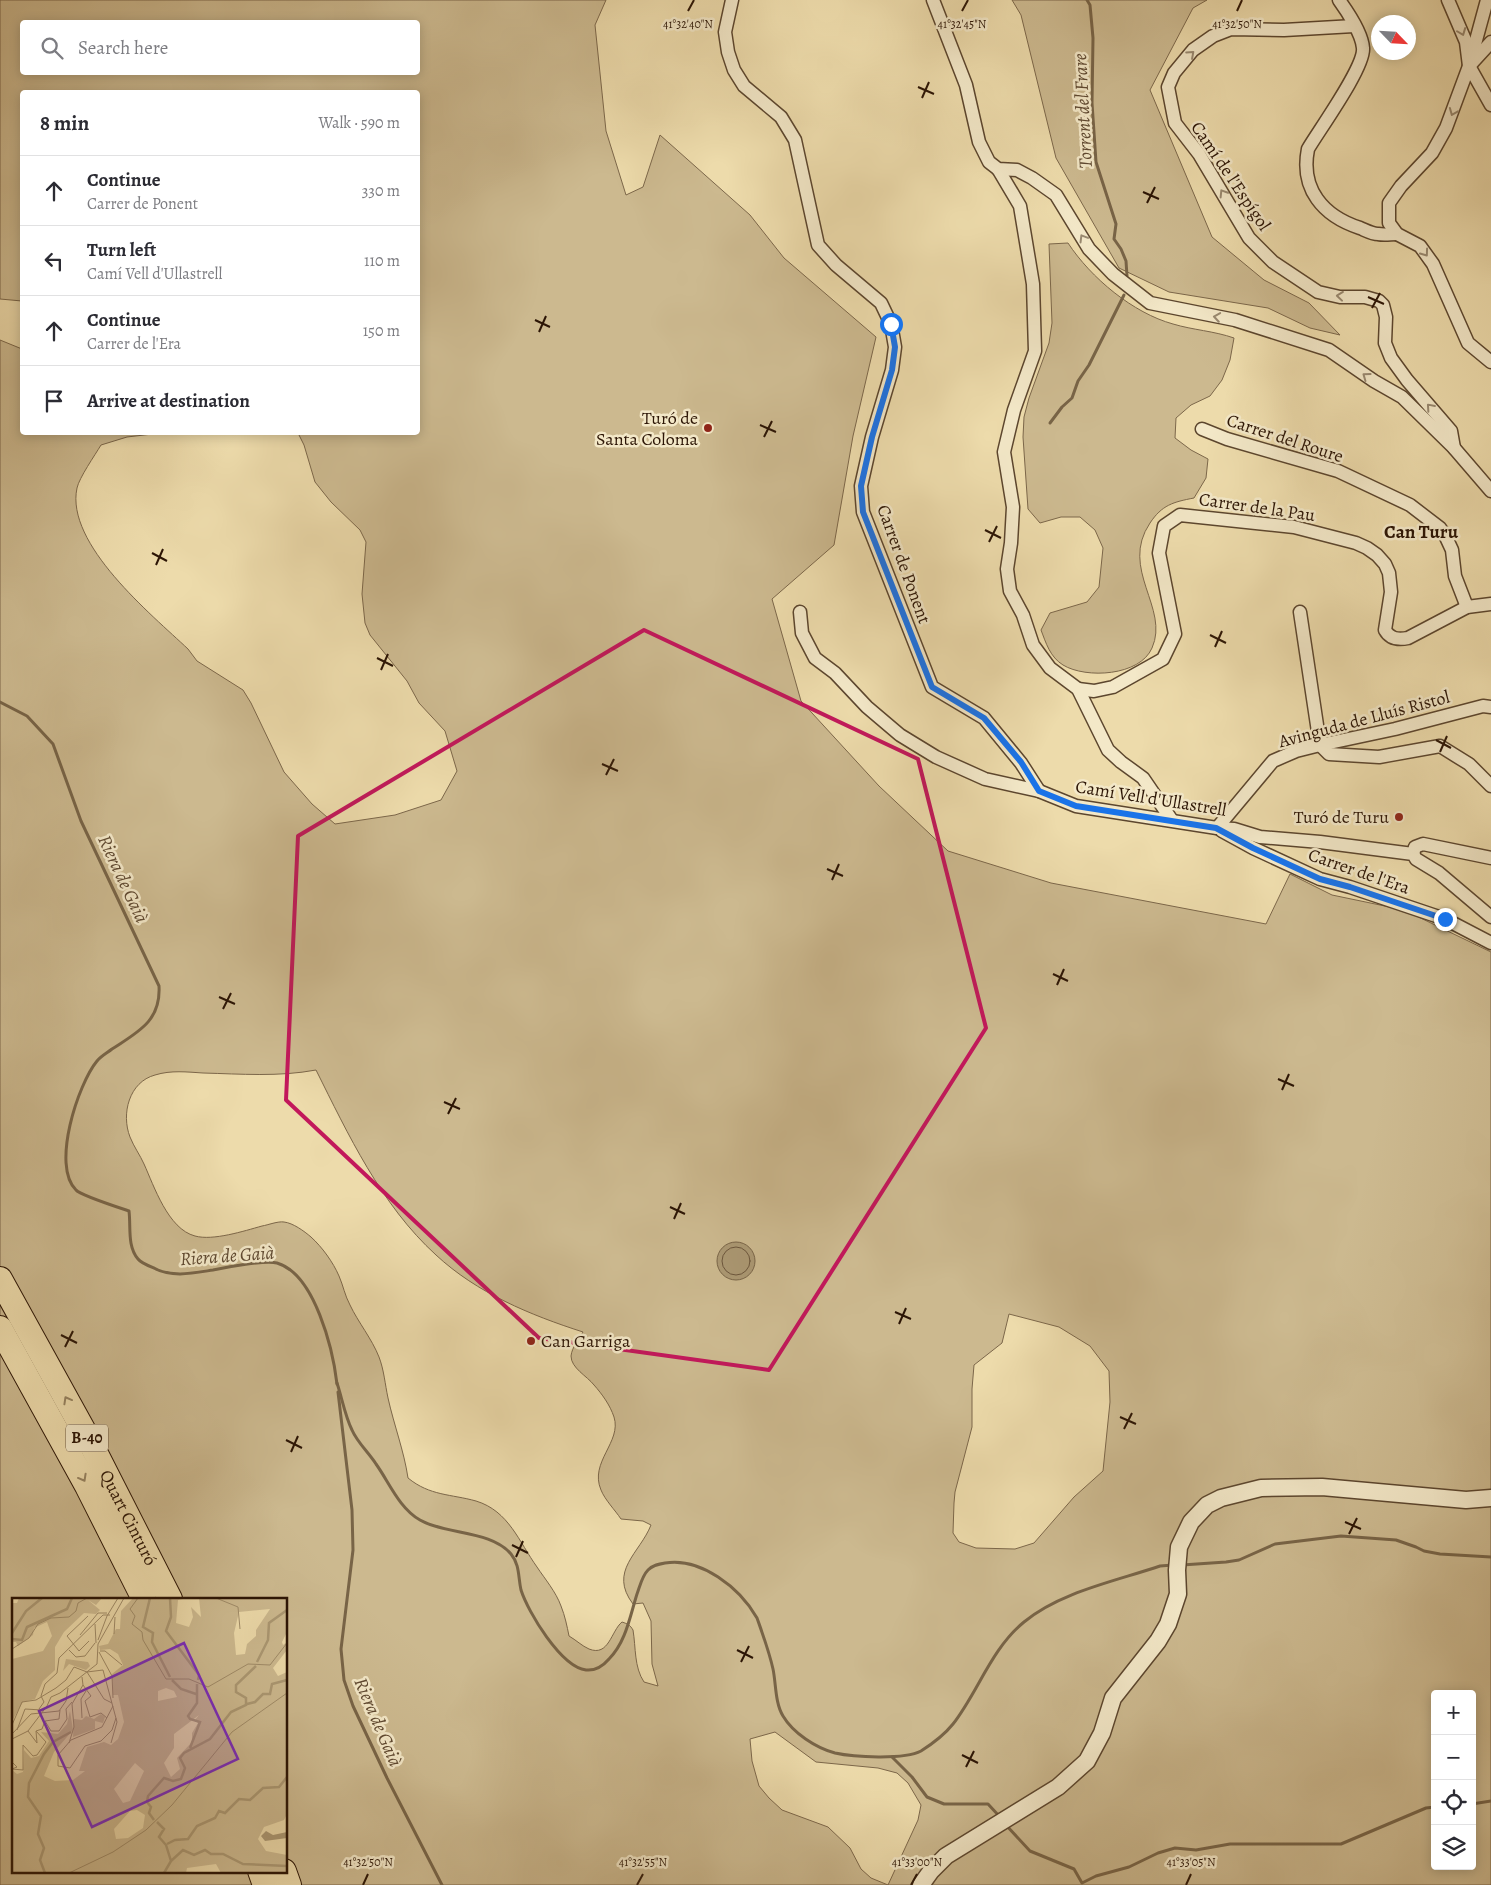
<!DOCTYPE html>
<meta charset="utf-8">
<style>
:root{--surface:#fff;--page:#f7f7f7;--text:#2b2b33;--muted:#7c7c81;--line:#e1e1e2}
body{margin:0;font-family:Alegreya,serif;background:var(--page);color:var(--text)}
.controls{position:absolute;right:15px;bottom:15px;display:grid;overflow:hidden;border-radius:5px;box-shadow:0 2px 12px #0003}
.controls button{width:45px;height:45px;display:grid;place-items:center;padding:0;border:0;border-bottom:1px solid var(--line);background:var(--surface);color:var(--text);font:25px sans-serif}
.compass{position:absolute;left:1371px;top:15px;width:45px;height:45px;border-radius:50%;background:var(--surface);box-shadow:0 2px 12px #0003;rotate:115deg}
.stop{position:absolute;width:15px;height:15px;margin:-11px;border:4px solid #1a73e8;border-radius:50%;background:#fff}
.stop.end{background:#1a73e8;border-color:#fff;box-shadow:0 1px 5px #0008}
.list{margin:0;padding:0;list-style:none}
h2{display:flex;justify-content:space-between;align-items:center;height:65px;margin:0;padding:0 20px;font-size:21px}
h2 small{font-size:16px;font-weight:400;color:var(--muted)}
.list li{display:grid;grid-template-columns:32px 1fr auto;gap:15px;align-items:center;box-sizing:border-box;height:70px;padding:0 20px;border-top:1px solid var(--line)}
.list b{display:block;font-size:19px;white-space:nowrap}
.list p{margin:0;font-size:16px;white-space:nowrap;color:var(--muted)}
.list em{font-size:16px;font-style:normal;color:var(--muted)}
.icon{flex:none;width:28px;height:28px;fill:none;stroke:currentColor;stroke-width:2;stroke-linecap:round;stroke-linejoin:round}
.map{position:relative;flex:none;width:1491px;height:1885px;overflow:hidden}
.search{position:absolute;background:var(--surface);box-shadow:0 2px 12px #0003;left:20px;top:20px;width:400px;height:55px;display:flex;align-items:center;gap:12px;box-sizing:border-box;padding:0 18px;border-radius:5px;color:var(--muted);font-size:19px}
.panel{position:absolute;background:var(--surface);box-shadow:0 2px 12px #0003;left:20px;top:90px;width:400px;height:345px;border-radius:5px}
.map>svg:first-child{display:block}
.green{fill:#ccb98f;stroke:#7c674a;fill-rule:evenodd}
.water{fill:#ab9873;stroke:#786447}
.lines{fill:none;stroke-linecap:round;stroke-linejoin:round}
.shore{stroke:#6c563c;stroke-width:1}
.stream{stroke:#786447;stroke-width:3}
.minor-casing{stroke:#5c462e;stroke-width:15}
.tertiary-casing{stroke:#5c462e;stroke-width:19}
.motorway-casing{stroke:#2c1505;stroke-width:26}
.minor{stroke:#f3e8c8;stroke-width:12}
.tertiary{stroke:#f3e8c8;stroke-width:16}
.motorway{stroke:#eddbab;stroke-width:24}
.oneway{stroke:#998970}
.oneway2{stroke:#968260}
.route{stroke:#1a73e8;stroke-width:6}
.marked{fill:none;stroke:#c2185b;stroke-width:4;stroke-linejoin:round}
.ticks{fill:none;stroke:#2c1505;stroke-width:2}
.poi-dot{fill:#8f2418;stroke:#f3e8c8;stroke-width:2}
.labels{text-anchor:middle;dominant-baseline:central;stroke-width:5;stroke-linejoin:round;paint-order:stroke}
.shield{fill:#f3e8c8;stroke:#685440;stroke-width:1}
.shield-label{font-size:16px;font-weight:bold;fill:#2c1505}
.street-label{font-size:18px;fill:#2c1505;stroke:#f3e8c8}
.poi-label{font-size:18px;fill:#2c1505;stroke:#f3e8c8;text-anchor:end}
.water-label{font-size:19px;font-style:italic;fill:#5f4931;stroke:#f3e8c8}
.neighbourhood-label{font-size:19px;font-weight:bold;fill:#2c1505;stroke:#f3e8c8}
.inset-river{fill:none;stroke:#ab9873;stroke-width:2.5}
.inset-road{fill:none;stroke:#a08c69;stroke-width:1}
.view{fill:#7b2cbf;fill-opacity:0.15;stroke:#7b2cbf;stroke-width:2.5}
.inset-edge{fill:none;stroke:#2c1505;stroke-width:2.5}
.ticks-label{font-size:12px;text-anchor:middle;fill:#2c1505;stroke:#f3e8c8;stroke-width:5;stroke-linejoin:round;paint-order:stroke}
</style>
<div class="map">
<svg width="1491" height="1885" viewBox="0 0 1491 1885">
<rect width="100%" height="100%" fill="#eddbab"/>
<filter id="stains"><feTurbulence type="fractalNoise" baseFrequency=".004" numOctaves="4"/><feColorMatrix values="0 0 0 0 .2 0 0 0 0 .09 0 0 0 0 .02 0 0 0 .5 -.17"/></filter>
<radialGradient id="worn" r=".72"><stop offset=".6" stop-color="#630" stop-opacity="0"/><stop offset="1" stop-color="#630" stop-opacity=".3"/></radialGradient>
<g class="green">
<path d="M0,0H606L595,25L606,131L626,195L643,187L660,135L750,215L784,258L876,337L853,436L834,545L772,599L801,701L879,786L948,851L1051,883L1266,924L1290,874L1332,895L1404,910L1491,952V1885H0V340L22,349V432L161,433L127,437L101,445C95,455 79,478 77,488C65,544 152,615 188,649L197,661L243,690L251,703L284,772L312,804L335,824L395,815L441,800L457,771L445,731L419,703L407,681L370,635L365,623L362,594L366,542L360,530L331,502L315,482L304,445L298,433L418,432V92H22V301L0,299ZM22,22H418V72H22ZM316,1070C348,1134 381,1205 436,1255C477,1293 530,1315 583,1332C579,1339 572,1347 571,1356C571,1368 587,1376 594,1385C602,1394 610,1405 614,1417C622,1442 589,1462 601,1490C605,1500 615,1510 621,1519L643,1521L651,1525C640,1553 608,1571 633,1604L643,1603L651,1621L652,1664L658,1686L644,1682C634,1667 636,1648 633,1630C630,1625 628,1624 622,1622C611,1631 609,1657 589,1649C582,1646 576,1640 569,1636C567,1626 565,1616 561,1606C556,1592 545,1579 537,1567C519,1542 509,1511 476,1501C451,1494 430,1496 408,1478C404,1451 394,1425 388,1398C385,1384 384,1370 379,1357C372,1339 358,1322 350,1305C345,1296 343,1285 339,1276C333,1262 322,1247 311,1237C304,1231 293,1223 284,1222C278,1221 268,1225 262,1226C244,1231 213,1241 195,1236C168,1229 154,1186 144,1164C140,1155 134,1147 130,1137C121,1114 129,1082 155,1075C171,1070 187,1072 203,1073C241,1074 279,1077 316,1070ZM1009,1314L1059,1327L1090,1346L1109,1371L1110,1402L1103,1471L1074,1497L1034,1543L1015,1549L976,1548L959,1542L953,1533L954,1503L955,1492L972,1427V1389L974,1365L1002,1343ZM14,1599H286V1871H14ZM1435,1694H1472V1866H1435ZM775,1732L816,1762L878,1768L897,1773L908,1783L921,1805L918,1820L888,1885L871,1878L861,1869L850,1848L828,1827L782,1810L769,1798L759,1786L752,1761L750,1739Z"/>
<polygon points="1012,0 1207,0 1193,8 1150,90 1212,237 1264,280 1309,303 1340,335 1310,328 1268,308 1169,292 1119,268 1056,158 1021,15"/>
<path d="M1068,243C1091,278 1133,313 1173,324C1193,330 1214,331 1234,338L1230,360L1222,380L1210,396L1191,405L1176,418L1175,438L1191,450L1208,459L1206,478L1194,498C1173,502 1162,505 1150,523C1119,569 1170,608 1152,648C1140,676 1086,679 1063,665C1050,657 1046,643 1041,630L1050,613L1087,602L1099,587L1103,548L1095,530L1080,517H1061L1040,523L1028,509L1023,437L1024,417L1029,398L1049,343L1052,323L1049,244Z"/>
</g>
<circle class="water" cx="736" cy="1261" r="19"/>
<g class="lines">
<circle class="shore" cx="736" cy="1261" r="14"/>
<g class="stream">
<polyline points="1087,0 1090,5 1093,38 1092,103 1096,162 1116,224 1114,239 1121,249 1126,261 1127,276"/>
<polyline points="1050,423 1062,407 1072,398 1078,381 1089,365 1124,295"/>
<path d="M0,702L27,716L53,744L81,821L159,986C161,1021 138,1032 112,1049C107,1053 101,1056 97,1061C78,1084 51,1166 76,1190C80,1195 120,1208 129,1211C131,1227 127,1246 138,1259C141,1263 149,1266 154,1268C172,1278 194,1273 213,1270C227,1267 265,1260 277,1263C315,1274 333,1350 337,1384"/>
<path d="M337,1383C342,1398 345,1416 352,1430C357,1442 369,1453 376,1464C389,1482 399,1508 420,1520C446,1535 491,1530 511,1554C520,1565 518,1577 521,1590C528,1612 561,1667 586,1670C596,1671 603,1666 609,1659C626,1642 630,1616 637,1594C640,1586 642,1576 648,1570C653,1565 659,1564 665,1563C701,1557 740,1588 757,1618C763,1635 769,1651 773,1669C776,1683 775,1703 783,1716C793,1733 816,1748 835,1753C853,1757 904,1760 921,1751C932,1744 945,1734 953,1724C978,1692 991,1649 1024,1622C1060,1592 1116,1581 1160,1566L1173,1565"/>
<polyline points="338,1392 352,1510 353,1550 341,1649 344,1680 353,1706 387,1778 442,1885"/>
<polyline points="1182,1565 1226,1562 1239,1560 1275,1544 1341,1536 1396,1540 1416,1547 1424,1551 1440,1554 1491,1557"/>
<polyline points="892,1757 912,1777 927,1797 944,1804 988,1804 1000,1817"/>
<polyline points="1472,1804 1491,1801"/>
<polyline points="1005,1824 1030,1851 1074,1869 1082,1883 1096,1876 1129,1867 1158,1853 1175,1848 1196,1850 1230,1844 1341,1844 1426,1808 1435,1807"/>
</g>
<defs>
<g id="minor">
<polyline points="732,0 725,32 728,52 734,70 744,86 781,117 795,140 818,245 836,265 881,303 891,324 895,347 892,370 872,437 861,486 863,512 932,687 984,718 1021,763 1039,791"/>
<polyline points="933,0 966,85 979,142 989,162 998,169 1017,170 1032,178 1056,195 1089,249 1113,274 1150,303 1235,320 1329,350 1374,381 1402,397 1454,448 1491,491"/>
<path d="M1339,0C1347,11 1362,34 1363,48C1365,67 1319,130 1308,149C1300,189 1323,216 1360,228C1365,230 1372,234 1378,234C1384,235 1391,234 1397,234"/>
<polyline points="1448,0 1466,42 1469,66 1491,105"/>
<polyline points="1487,0 1469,66 1446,128 1432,153 1401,186 1389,203 1389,223 1397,234 1420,246 1433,264 1468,343 1491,362"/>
<polyline points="1354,26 1284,30 1231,29 1213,36 1193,50 1174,73 1168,87 1175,123 1199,154 1249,238 1273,262 1318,292 1340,297 1365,297 1379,301 1383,305 1386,317 1385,343 1391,358 1407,380 1451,431 1454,448"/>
<polyline points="1471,64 1491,42"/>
<polyline points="998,169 1020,206 1033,284 1035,351 1014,410 1004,452 1013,507 1011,543 1007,569 1010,591 1023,615 1033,645 1050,668 1078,689 1108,750 1121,762 1143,778 1171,819"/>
<polyline points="1202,429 1227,439 1338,471 1410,505 1440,528 1445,535 1452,550 1455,576 1467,607"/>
<polyline points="800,612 802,633 815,658 835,673 867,707 900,735 936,757 985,779 1039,791 1076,806 1217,828 1234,829 1260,837 1320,842 1413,854 1416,859 1439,873 1491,917"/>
<polyline points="1300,612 1320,745 1329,754 1379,757 1440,746 1469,764 1491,786"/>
<path d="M1078,689L1094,691L1113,687L1163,659L1175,634L1159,553L1164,526L1180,515L1294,527L1356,543L1367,548L1377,555L1385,564L1389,573L1391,592L1385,630C1390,639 1398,640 1408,638L1467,607L1491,604"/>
<polyline points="1217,828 1273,761 1296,751 1320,745 1395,729 1483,706 1491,707"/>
<polyline points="1222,831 1253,848 1320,879 1350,887 1445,919 1491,943"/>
<polyline points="1413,854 1415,847 1423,844 1491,858"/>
</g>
<polyline id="tertiary" points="921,1885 931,1871 946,1856 1058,1787 1087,1761 1102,1733 1113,1698 1158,1641 1168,1624 1178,1594 1177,1570 1179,1547 1191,1522 1207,1505 1221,1498 1261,1488 1322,1487 1466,1500 1491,1498"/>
<g id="motorway">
<path id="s1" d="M0,1279L90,1442L170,1599"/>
<polyline points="0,1328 87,1486 144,1599"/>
<polyline points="260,1871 265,1885"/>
<polyline points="284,1871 289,1885"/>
</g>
</defs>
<use href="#minor" class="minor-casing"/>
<use href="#tertiary" class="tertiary-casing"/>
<use href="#motorway" class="motorway-casing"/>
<use href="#minor" class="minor"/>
<use href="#tertiary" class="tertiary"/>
<use href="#motorway" class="motorway"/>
</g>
<defs><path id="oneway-chevron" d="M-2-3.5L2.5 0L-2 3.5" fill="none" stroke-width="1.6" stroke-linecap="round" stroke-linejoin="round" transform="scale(1.25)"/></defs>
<g class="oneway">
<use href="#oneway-chevron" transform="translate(1462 32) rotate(69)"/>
<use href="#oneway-chevron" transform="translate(1191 54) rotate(-42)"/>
<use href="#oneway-chevron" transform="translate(1453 112) rotate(112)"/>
<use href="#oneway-chevron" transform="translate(1223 193) rotate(-122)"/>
<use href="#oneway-chevron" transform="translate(1083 238) rotate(-121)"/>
<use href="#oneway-chevron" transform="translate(1425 253) rotate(54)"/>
<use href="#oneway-chevron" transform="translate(1340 296) rotate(-174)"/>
<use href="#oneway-chevron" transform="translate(1217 317) rotate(-171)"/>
<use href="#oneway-chevron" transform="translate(1366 376) rotate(-144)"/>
<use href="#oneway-chevron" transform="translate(1430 407) rotate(-131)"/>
</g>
<g class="oneway2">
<use href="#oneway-chevron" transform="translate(67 1400) rotate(-119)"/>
<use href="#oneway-chevron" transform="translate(83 1478) rotate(61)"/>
</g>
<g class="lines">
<polyline class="route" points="891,324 895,347 892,370 872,437 861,486 863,512 932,687 984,718 1021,762 1039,791 1076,806 1216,828 1253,848 1320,879 1350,887 1445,919"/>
</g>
<path class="marked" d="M644,630L918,759L986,1028L769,1370L539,1338L286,1100L298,836Z"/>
<path class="ticks" d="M688,11L694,0M962,11L968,0M1237,11L1242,0M918,87L934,94M922,98L929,82M1143,192L1159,199M1147,203L1155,187M1368,297L1384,304M1372,308L1380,293M535,320L550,327M539,332L546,316M760,425L776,432M764,437L772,421M985,530L1001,538M989,542L997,526M152,553L167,561M156,565L163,549M1210,635L1226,643M1215,647L1222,631M377,658L393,666M381,670L388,654M1436,740L1451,748M1440,752L1447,736M602,764L618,771M606,775L614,759M827,869L843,876M832,880L839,864M1053,974L1068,981M1057,985L1064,969M219,997L235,1004M223,1009L231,993M1278,1079L1294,1086M1282,1090L1289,1074M444,1102L460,1109M448,1114L456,1098M670,1207L685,1214M674,1219L681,1203M895,1312L911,1319M899,1324L906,1308M61,1335L77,1343M65,1347L73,1331M1120,1417L1136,1424M1124,1429L1132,1413M286,1440L302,1448M291,1452L298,1436M1345,1522L1361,1529M1349,1534L1357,1518M512,1545L528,1553M516,1557L523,1541M737,1650L753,1658M741,1662L749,1646M962,1755L978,1763M966,1767L974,1751M363,1885L368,1874M637,1885L643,1874M911,1885L917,1874M1186,1885L1191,1874"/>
<g class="poi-dot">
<circle cx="708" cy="428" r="5"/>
<circle cx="1399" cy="817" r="5"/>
<circle cx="531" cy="1341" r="5"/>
</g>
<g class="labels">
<rect class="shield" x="66" y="1424.5" width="42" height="27" rx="4"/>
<g class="shield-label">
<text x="87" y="1438">B-40</text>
</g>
<g class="street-label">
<text transform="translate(1231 176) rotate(56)">Camí de l'Espígol</text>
<text transform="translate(1285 438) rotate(18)">Carrer del Roure</text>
<text transform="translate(1257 507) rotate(8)">Carrer de la Pau</text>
<text transform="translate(904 564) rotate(70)">Carrer de Ponent</text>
<text transform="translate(1364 719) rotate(-15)">Avinguda de Lluís Ristol</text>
<text transform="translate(1151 798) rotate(9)">Camí Vell d'Ullastrell</text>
<text transform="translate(1359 871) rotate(19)">Carrer de l'Era</text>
<text stroke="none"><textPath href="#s1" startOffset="271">Quart Cinturó</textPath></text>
</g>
<g class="poi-label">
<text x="698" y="418">Turó de<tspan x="698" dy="21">Santa Coloma</tspan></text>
<text x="1389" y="817">Turó de Turu</text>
<text x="541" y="1341" text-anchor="start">Can Garriga</text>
</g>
<g class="water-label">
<text transform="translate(1083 111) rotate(-93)">Torrent del Frare</text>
<text transform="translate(123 879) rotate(65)">Riera de Gaià</text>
<text transform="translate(227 1256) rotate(-4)">Riera de Gaià</text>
<text transform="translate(378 1722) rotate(67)">Riera de Gaià</text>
</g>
<g class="neighbourhood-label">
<text x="1421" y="532">Can Turu</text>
</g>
</g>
<g transform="translate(12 1598)">
<rect width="275" height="275" fill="#eddbab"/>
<path d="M7,0H90L84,7L76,2L88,12L84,16L72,15L52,34L43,49V72L31,83L23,101L11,104L0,123V61L31,53L40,38L35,24L22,30L21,37L6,48L4,44H0V5H5ZM121,0H176L166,2L164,25L177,29L181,19L179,9L189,19L187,0H275V34L270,44L271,47L275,44V52L261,70L266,78L275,74V216L272,222L252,229L246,241L254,253L275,257V275H209L204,266L175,270L174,275H0V172L5,176L11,174L12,152L19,160L27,158L37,143L29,134L46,136L55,126L58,113L61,132L42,154L32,178L43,183L61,182L73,173H67L75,149L92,144L99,147L106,141L112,124L106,97H101L100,76L111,67L106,56L98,51L88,52L87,48L96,46L104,31H108L109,13ZM258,11L244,32V38L235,46L233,56L224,57L222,35L227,14ZM154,90L162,93L165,99L146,103V93ZM187,117L183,122L186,125L180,135V144L165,160L168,171L159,179L152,165L162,150V136ZM123,165L132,173L118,203L111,205L102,191ZM125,212L133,217L131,230L116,240L104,241L102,231L118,213ZM54,61L76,64L78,68L74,72L57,66L51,73ZM89,116L93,119L91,125L83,123V131L61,139L62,121L70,122L74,118L82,121Z" fill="#ccb98f" fill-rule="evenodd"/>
<path d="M254,233L261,237L275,234V240L253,243L249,238Z" fill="#ab9873"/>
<path class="inset-river" d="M138,0L131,29L141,35L140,44L158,79M158,0L159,19L154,33L187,77L186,82M0,35L14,13L30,0M0,41L10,42L15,29L55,11L60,0M245,64L256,42L257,25L275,12M160,82L169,91L184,96M235,106L243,104L251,96H258L260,86L275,82M178,150L188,124L178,121L176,118L185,105V86M142,222L137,215L139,209L135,204L136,198L152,180L161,183L169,181L173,170L168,160L172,155L198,141L219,114L234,107V100L224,94V87L244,68M145,224L152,231L147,239L154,247L159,263L152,275M155,246L163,242L176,241L185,228L203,220L207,213L213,215L227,201L238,202L251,190L267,189L275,179M159,263L171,252L182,257L193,252L199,256H211L231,266L275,268M33,275L28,262L32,250L26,236L29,218L16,199L17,185L32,156L41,144L59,134"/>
<path class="inset-road" d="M126,0L118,11L123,18L120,26L130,34L131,42L154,81H177L196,89L236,66L258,67L275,45M204,0L226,9L228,31M76,18L55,38L67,53L77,43M83,26L84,45M102,36L103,19M68,37L86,15H95M86,42L95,18L106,0M86,46L112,0M0,51L17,40L26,26L39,20L57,19L64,13L66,5L75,0M57,52L64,59L73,58L83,45M88,53H93L110,67M87,54L100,78L101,100M75,74L91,72L105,124L99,145M75,74L92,101L100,105M70,79L71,87L79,98L73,103L78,119L89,115L95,120M29,98L33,86L45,75L47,60L91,17H98M101,108L90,129L59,142L46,157V168L58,170L73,148L89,143L100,132L104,120M27,111L32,104L29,98M70,120L69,101L74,93M33,123L39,133H47L55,121L54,111L60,104M33,123L47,121L48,112M0,127L10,104L24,102L44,90L54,82L62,69L75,74M5,132L13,111L30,112M16,133L25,145L24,133L30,131L33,123M0,136L19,116L47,113L54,103L56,90M0,141L16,133L35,108L39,99L48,95L85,66L86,46M57,145L62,129L60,106L71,87M0,164L5,169L0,171L11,172V147L21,158L25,157L34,144L24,133M57,275L101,254L134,232L160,207L220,134L275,95"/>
<path class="view" d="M172,45L226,161L80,229L27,113Z"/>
<rect width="275" height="275" class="inset-edge"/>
</g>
<g class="ticks-label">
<text x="688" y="28">41°32'40"N</text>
<text x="962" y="28">41°32'45"N</text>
<text x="1237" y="28">41°32'50"N</text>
<text x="368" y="1866">41°32'50"N</text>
<text x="643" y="1866">41°32'55"N</text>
<text x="917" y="1866">41°33'00"N</text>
<text x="1191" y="1866">41°33'05"N</text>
</g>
<rect width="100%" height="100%" filter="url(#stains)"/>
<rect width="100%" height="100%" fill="url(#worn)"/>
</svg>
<div class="controls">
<button>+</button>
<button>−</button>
<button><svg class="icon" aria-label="locate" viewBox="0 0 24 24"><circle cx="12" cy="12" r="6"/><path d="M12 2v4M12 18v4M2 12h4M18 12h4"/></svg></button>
<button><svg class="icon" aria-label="layers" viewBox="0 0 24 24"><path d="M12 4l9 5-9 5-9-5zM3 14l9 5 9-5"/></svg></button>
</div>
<svg class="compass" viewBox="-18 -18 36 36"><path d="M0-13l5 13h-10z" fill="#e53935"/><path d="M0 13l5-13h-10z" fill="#7c7c81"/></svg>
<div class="stop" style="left:891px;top:324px"></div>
<div class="stop end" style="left:1445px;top:919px"></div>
<div class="search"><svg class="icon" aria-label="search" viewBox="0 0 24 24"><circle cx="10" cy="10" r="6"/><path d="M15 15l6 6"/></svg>Search here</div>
<section class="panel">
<h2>8 min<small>Walk · 590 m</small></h2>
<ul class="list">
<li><svg class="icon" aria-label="ahead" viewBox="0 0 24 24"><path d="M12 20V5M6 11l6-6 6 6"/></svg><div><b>Continue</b><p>Carrer de Ponent</p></div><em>330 m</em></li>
<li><svg class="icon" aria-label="left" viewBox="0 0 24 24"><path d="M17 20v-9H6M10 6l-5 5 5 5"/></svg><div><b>Turn left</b><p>Camí Vell d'Ullastrell</p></div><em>110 m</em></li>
<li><svg class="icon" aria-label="ahead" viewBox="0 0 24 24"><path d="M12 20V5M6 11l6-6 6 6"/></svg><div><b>Continue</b><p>Carrer de l'Era</p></div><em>150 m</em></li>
<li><svg class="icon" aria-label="arrive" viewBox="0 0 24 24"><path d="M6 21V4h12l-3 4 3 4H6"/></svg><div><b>Arrive at destination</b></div></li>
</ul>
</section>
</div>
